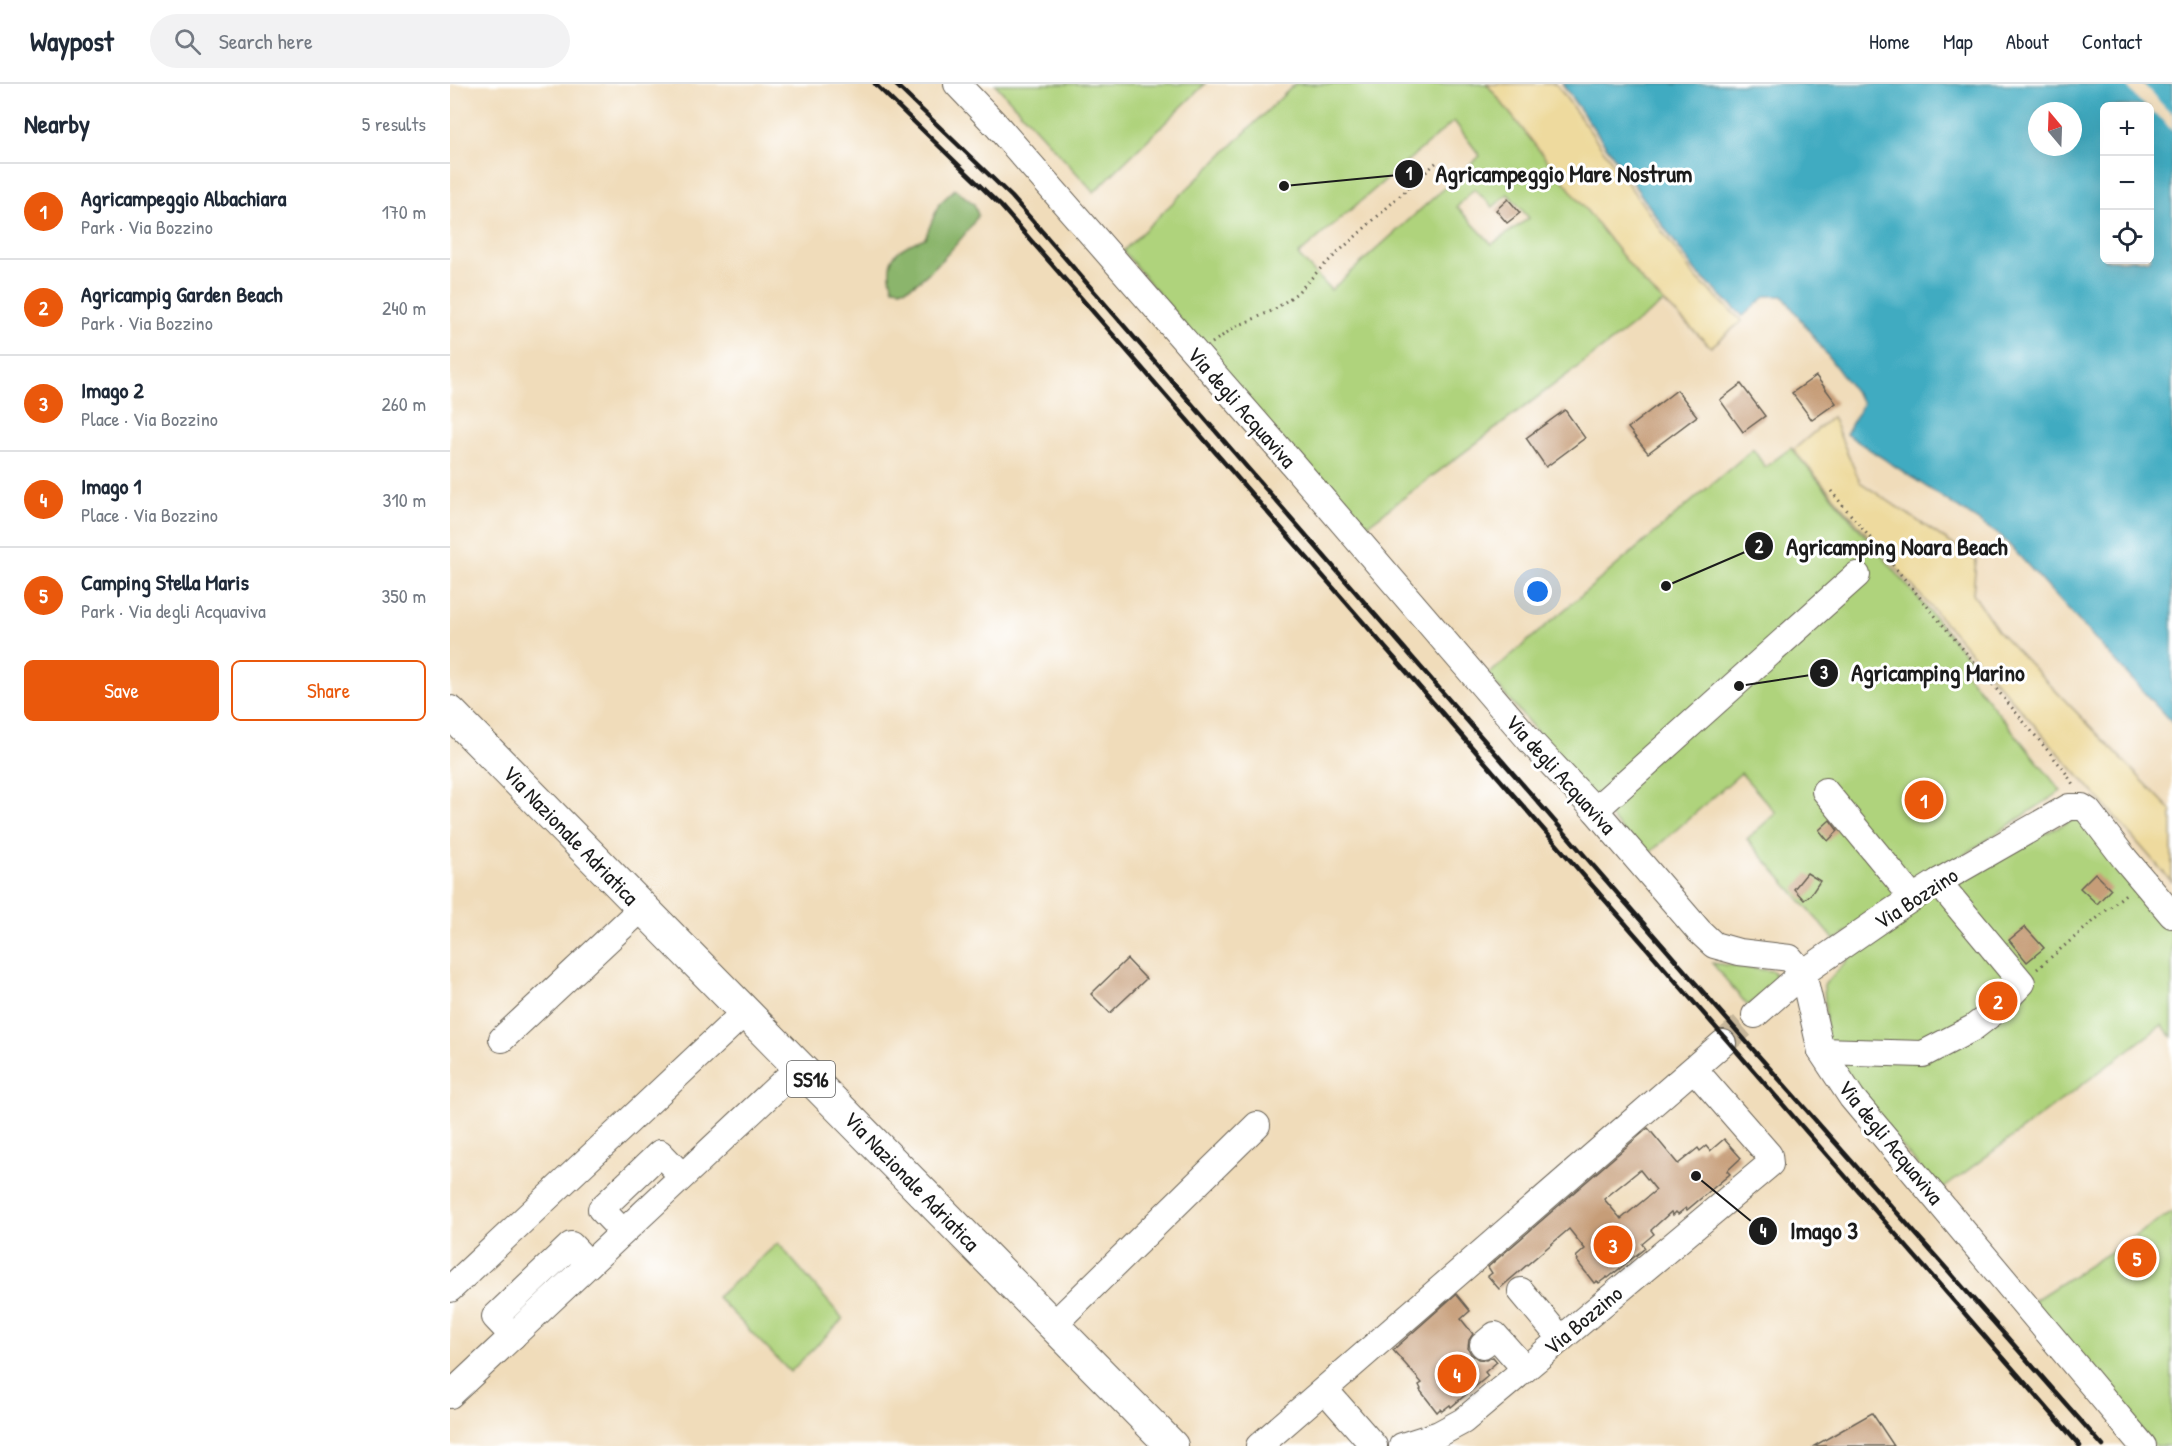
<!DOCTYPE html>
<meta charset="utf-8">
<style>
:root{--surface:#fff;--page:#f2f2f3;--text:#1f2937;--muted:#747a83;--line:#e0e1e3;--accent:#ea580c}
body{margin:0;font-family:"Patrick Hand",sans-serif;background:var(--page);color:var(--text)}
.controls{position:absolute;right:18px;top:18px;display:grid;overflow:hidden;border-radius:9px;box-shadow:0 6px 24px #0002}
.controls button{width:54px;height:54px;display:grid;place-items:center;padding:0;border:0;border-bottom:2px solid var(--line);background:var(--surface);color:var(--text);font:30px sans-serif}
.compass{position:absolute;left:1578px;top:18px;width:54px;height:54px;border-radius:50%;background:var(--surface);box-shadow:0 6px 24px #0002;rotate:341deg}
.you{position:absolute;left:1088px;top:508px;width:21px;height:21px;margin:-15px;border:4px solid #fff;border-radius:50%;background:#1a73e8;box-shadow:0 0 0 9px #1a73e833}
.badge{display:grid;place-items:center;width:39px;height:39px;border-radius:50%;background:var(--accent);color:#fff;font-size:20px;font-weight:700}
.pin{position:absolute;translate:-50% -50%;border:3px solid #fff;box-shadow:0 2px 6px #0006}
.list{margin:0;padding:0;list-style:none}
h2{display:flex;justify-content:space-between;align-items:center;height:78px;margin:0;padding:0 24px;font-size:26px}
h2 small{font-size:20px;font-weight:400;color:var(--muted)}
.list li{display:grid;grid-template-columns:39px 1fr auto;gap:18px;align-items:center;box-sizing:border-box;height:96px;padding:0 24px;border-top:2px solid var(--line)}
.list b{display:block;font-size:22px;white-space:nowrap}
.list p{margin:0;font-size:20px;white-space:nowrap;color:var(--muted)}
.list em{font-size:20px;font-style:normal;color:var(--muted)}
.actions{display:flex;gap:12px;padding:18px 24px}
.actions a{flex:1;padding:14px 0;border:2px solid var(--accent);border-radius:9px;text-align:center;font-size:21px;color:var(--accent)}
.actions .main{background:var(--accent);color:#fff}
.icon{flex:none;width:33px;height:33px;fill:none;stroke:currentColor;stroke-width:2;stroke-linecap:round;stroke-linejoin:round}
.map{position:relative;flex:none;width:1722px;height:1362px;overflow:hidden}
header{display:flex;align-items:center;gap:36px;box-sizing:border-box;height:84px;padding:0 30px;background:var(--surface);border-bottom:2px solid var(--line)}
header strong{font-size:28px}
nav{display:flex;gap:33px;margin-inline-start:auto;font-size:21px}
.search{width:420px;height:54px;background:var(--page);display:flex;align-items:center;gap:15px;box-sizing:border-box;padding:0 21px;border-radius:33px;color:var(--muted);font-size:22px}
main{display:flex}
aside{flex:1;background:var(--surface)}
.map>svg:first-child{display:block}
.green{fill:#afd37c;stroke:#66784c;stroke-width:1.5;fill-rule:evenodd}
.forest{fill:#8bb56c;stroke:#546844;stroke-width:1.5}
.sand{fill:#eeda9e;stroke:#857b5d;stroke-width:1.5}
.water{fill:#41abc1;stroke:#2e646e;stroke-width:1.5;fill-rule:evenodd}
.pier{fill:#f0dcba}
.building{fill:#c69d78;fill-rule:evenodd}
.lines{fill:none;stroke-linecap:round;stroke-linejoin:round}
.minor-tunnel{stroke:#c6b69a;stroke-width:26;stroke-dasharray:26 13;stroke-linecap:butt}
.minor-casing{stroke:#665f53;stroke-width:28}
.major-casing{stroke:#665f53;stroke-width:34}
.path{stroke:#665f53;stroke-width:3;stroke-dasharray:1.5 4.5;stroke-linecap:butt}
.minor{stroke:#fff;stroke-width:26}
.major{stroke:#fff;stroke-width:32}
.rail{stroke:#1c1c1c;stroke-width:4.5}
.labels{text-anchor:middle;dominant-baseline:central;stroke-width:6;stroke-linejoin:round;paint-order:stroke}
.shield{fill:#fff;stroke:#606060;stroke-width:1.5}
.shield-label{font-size:21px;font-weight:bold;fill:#1c1c1c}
.street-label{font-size:22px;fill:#1c1c1c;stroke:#fff}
.leader{fill:none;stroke:#1c1c1c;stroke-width:2}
.callout-dot{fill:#1c1c1c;stroke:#fff;stroke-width:2}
.mark-label{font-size:18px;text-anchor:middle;font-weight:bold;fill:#fff}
.callout-label{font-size:24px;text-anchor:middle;font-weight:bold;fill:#1c1c1c;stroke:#fff;stroke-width:6;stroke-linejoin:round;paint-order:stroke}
</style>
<header>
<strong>Waypost</strong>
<div class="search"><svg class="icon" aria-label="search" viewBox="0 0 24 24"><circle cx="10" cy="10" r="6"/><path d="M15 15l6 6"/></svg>Search here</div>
<nav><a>Home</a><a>Map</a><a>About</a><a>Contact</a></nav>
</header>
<main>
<aside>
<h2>Nearby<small>5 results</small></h2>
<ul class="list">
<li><span class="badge">1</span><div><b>Agricampeggio Albachiara</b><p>Park · Via Bozzino</p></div><em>170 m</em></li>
<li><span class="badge">2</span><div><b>Agricampig Garden Beach</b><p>Park · Via Bozzino</p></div><em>240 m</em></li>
<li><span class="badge">3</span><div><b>Imago 2</b><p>Place · Via Bozzino</p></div><em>260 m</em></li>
<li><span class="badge">4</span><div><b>Imago 1</b><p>Place · Via Bozzino</p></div><em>310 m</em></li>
<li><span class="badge">5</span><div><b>Camping Stella Maris</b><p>Park · Via degli Acquaviva</p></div><em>350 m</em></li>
</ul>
<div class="actions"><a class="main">Save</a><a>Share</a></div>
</aside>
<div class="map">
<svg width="1722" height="1362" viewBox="0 0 1722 1362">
<rect width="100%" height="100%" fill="#fff"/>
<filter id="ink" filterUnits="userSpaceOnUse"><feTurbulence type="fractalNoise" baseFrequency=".0167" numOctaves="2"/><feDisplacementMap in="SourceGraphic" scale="12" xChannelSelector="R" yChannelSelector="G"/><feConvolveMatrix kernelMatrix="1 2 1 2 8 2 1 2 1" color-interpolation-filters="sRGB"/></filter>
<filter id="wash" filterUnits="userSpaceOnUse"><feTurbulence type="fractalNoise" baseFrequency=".008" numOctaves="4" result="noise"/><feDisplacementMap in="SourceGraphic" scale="24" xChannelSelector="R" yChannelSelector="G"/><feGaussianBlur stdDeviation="1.35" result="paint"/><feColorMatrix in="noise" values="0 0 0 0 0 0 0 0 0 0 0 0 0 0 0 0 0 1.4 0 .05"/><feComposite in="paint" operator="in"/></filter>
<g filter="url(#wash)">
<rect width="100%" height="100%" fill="#f0dcba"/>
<g class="green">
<polygon points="545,0 755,0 644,108"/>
<path d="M845,0H1037L1194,199L1214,218L908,448L673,167ZM1004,37L1030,72L881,206L848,171ZM1024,105L1043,123L1058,110L1079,134L1042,160L1007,123Z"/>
<polygon points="1341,364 1521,577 1513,585 1611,707 1385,856 1297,755 1326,729 1291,689 1195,773 1038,591 1303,365 1315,383"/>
<polygon points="1633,731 1684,803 1722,850 1722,953 1712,941 1490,1107 1433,1041 1377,960 1374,901 1426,846 1507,791"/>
<polygon points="1262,879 1323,887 1328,896 1298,922"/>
<polygon points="1722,1128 1722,1362 1705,1362 1580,1219"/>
<polygon points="328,1159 393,1235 340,1288 267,1213"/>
</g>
<path class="forest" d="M505,105L524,120L528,131C519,148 471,203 453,205C450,205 446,204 443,204C432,172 449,164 475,154L489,120Z"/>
<g class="sand">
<polygon points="1037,0 1106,0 1245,193 1292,237 1261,263 1194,199"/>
<polygon points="1382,333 1410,398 1526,476 1523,510 1549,548 1722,727 1722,798 1343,366"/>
</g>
<path class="water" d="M1112,0H1722V639L1551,452L1396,350L1413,319L1333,212H1316L1293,232L1246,188ZM1654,22H1700V176H1654ZM1587,27H1623V63H1587Z"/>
<polygon class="pier" points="1693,0 1722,31 1722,47 1713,36 1700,26 1700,22 1696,22 1686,14 1676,0"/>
<g id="blocks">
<g class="building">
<polygon points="1058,115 1070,129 1057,139 1046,126"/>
<polygon points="1366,292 1386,319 1362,336 1342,309"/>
<polygon points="1291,300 1315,332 1293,348 1270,316"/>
<polygon points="1227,306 1247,332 1198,369 1178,344"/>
<polygon points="1115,326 1135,354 1096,383 1076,354"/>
<polygon points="1380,736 1388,747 1378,757 1369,746"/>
<polygon points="1357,789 1370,797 1362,809 1354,816 1344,805"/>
<polygon points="1645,789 1661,805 1647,820 1630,804"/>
<polygon points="1575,843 1594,864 1577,878 1559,856"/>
<polygon points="677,875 696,895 660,929 641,910"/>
<path d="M1198,1044L1228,1080L1248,1064L1250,1067L1256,1062L1260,1067L1274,1055L1291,1074L1277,1087L1280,1090L1237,1126L1236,1124L1228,1130L1226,1128L1223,1131L1221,1128L1201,1146L1204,1150L1192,1160L1195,1164L1158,1194L1157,1193L1149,1199L1147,1197L1144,1199L1127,1177L1128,1176L1126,1173L1135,1165L1119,1145L1049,1205L1038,1192L1042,1189L1038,1183ZM1190,1086L1206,1106L1171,1135L1154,1115Z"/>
<polygon points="1006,1210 1020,1227 1011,1235 1023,1250 1019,1256 1018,1264 1021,1270 1028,1275 1036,1276 1043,1273 1047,1278 1035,1288 1038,1292 1001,1323 1000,1321 992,1327 990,1325 987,1328 970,1306 971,1305 969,1301 972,1299 943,1266"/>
<polygon points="1422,1329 1444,1362 1364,1362"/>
</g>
</g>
</g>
<g filter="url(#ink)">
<use href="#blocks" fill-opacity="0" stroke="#665f53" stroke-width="1.5"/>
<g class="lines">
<polyline class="minor-tunnel" points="1273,959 1305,931"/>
<defs>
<g id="minor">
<polyline points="507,0 547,42 839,376 1082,659 1145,726 1249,847 1264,861 1289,868 1340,874 1353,889 1371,967 1402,1014 1693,1362"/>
<polyline points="1375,707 1463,814"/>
<polyline points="1145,726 1407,491"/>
<polyline points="1305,931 1353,889 1444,826 1488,798 1619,723 1632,723 1638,727 1675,775 1722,831"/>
<polyline points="52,955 192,824"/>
<polyline points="1371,967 1473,970 1523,944 1545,927 1572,899 1488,798"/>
<polyline points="173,1148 151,1125 210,1069 232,1092"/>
<polyline points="0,1205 295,928"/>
<polyline points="1071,1207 1111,1255"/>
<polyline points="603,1241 807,1041"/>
<polyline points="63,1252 45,1233 121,1161 139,1180"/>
<polyline points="1033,1261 1045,1251 1075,1285"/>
<polyline points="875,1306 924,1362"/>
<polyline points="0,1311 349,983"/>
<polyline points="809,1362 1273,959"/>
<polyline points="952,1362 989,1350 1013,1337 1320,1080 1319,1071 1244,985"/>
</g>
<polyline id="major" points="0,628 722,1362"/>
</defs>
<use href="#minor" class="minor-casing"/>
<use href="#major" class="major-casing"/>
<g class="path">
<polyline points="762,259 785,243 824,226 847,209 871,184 988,77"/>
<polyline points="1381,407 1614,686 1624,702"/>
<polyline points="1587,885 1678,808"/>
</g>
<use href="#minor" class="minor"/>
<use href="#major" class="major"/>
<g class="rail">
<polyline points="425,0 551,122 1630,1362"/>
<polyline points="445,0 562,113 1307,970 1653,1362"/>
</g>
</g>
</g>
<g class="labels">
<rect class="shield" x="337" y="977" width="48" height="36" rx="4.5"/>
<g class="shield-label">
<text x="361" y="995">SS16</text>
</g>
<g class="street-label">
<text transform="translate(792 323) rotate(49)">Via degli Acquaviva</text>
<text transform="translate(1111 690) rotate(48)">Via degli Acquaviva</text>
<text transform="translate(121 751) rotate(46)">Via Nazionale Adriatica</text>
<text transform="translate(1466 814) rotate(-33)">Via Bozzino</text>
<text transform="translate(1441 1058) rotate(51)">Via degli Acquaviva</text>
<text transform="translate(462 1097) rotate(46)">Via Nazionale Adriatica</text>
<text transform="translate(1133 1236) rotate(-40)">Via Bozzino</text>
</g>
</g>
<path class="leader" d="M834 102L959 90M1216 502L1309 462M1289 602L1374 589M1246 1092L1313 1147"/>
<g class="callout-dot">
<circle cx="834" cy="102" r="6"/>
<circle cx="1216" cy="502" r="6"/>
<circle cx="1289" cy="602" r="6"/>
<circle cx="1246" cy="1092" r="6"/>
<circle cx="959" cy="90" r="15"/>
<circle cx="1309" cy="462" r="15"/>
<circle cx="1374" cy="589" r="15"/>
<circle cx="1313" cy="1147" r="15"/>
</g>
<g class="mark-label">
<text x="959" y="96">1</text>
<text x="1309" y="469">2</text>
<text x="1374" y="595">3</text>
<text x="1313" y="1153">4</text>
</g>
<g class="callout-label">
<text x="1114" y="98">Agricampeggio Mare Nostrum</text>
<text x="1447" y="471">Agricamping Noara Beach</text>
<text x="1488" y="597">Agricamping Marino</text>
<text x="1374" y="1155">Imago 3</text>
</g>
</svg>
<div class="controls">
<button>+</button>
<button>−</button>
<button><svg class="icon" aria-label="locate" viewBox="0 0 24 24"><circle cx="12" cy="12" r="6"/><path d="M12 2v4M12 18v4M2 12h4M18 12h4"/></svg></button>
</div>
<svg class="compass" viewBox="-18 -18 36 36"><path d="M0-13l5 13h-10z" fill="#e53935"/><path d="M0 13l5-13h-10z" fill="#747a83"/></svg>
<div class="you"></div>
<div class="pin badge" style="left:1474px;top:716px">1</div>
<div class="pin badge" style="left:1548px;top:917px">2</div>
<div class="pin badge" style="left:1163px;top:1161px">3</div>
<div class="pin badge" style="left:1007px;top:1290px">4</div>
<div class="pin badge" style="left:1687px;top:1174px">5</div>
</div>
</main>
